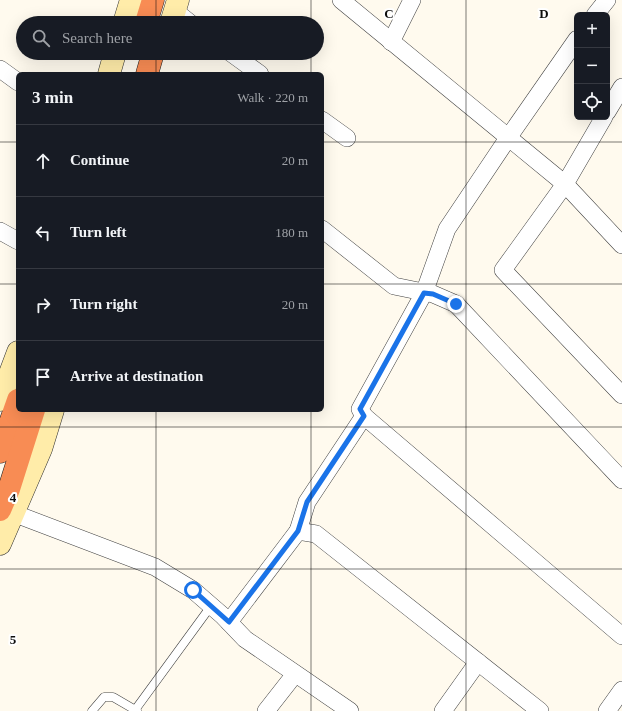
<!DOCTYPE html>
<meta charset="utf-8">
<style>
:root{--surface:#171b24;--page:#20242c;--text:#f1f3f6;--muted:#9ea1a6;--line:#363941}
body{margin:0;font-family:Georgia,serif;background:var(--page);color:var(--text)}
.controls{position:absolute;right:12px;top:12px;display:grid;overflow:hidden;border-radius:6px;box-shadow:0 4px 16px #0002}
.controls button{width:36px;height:36px;display:grid;place-items:center;padding:0;border:0;border-bottom:1px solid var(--line);background:var(--surface);color:var(--text);font:20px sans-serif}
.stop{position:absolute;width:12px;height:12px;margin:-9px;border:3px solid #1a73e8;border-radius:50%;background:#fff}
.stop.end{background:#1a73e8;border-color:#fff;box-shadow:0 1px 4px #0008}
.list{margin:0;padding:0;list-style:none}
h2{display:flex;justify-content:space-between;align-items:center;height:52px;margin:0;padding:0 16px;font-size:17px}
h2 small{font-size:13px;font-weight:400;color:var(--muted)}
.list li{display:grid;grid-template-columns:26px 1fr auto;gap:12px;align-items:center;box-sizing:border-box;height:72px;padding:0 16px;border-top:1px solid var(--line)}
.list b{display:block;font-size:15px;white-space:nowrap}
.list em{font-size:13px;font-style:normal;color:var(--muted)}
.icon{flex:none;width:22px;height:22px;fill:none;stroke:currentColor;stroke-width:2;stroke-linecap:round;stroke-linejoin:round}
.map{position:relative;flex:none;width:622px;height:711px;overflow:hidden}
.search{position:absolute;background:var(--surface);box-shadow:0 4px 16px #0002;left:16px;top:16px;width:308px;height:44px;display:flex;align-items:center;gap:10px;box-sizing:border-box;padding:0 14px;border-radius:22px;color:var(--muted);font-size:15px}
.panel{position:absolute;background:var(--surface);box-shadow:0 4px 16px #0002;left:16px;top:72px;width:308px;height:340px;border-radius:6px}
.map>svg:first-child{display:block}
.lines{fill:none;stroke-linecap:round;stroke-linejoin:round}
.lane-casing{stroke:#414141;stroke-width:9}
.street-casing{stroke:#414141;stroke-width:18}
.secondary-casing{stroke:#303030;stroke-width:23}
.highway-casing{stroke:#1f1f1f;stroke-width:23}
.lane{stroke:#fff;stroke-width:8}
.street{stroke:#fff;stroke-width:17}
.secondary{stroke:#ffeca9;stroke-width:22}
.highway{stroke:#f88c54;stroke-width:22}
.route{stroke:#1a73e8;stroke-width:5}
.grid{fill:none;stroke:#0e0e0e;stroke-width:1;stroke-opacity:0.55}
.grid-label{font-size:13px;text-anchor:middle;font-weight:bold;fill:#0e0e0e;stroke:#fff;stroke-width:4;stroke-linejoin:round;paint-order:stroke}
</style>
<div class="map">
<svg width="622" height="711" viewBox="0 0 622 711">
<rect width="100%" height="100%" fill="#fffaee"/>
<g class="lines">
<defs>
<g id="lane">
<polyline points="135,710 211,606"/>
<polyline points="92,711 104,697 113,697 137,711"/>
</g>
<g id="street">
<polyline points="341,0 565,184 503,270 622,395"/>
<polyline points="175,11 190,23"/>
<polyline points="595,15 607,0"/>
<polyline points="391,42 412,0"/>
<polyline points="231,53 260,74"/>
<polyline points="0,69 18,82"/>
<polyline points="607,112 622,87"/>
<polyline points="604,117 565,184 622,245"/>
<polyline points="322,120 347,138"/>
<polyline points="322,229 394,286 433,294 456,304 622,480"/>
<polyline points="0,231 18,241"/>
<polyline points="364,416 622,636"/>
<polyline points="13,513 155,567 193,590 223,616 245,639 350,711"/>
<polyline points="229,622 298,531"/>
<polyline points="266,711 295,674"/>
<polyline points="443,711 478,662"/>
<polyline points="540,711 316,534 298,531 307,502 364,416 360,409 424,293 447,229 508,138 577,39"/>
<polyline points="607,711 622,690"/>
</g>
<g id="secondary">
<polyline points="124,23 131,0"/>
<polyline points="171,23 178,0"/>
<polyline points="109,74 115,53"/>
<polyline points="0,400 18,352"/>
<polyline points="0,544 41,449 53,410"/>
</g>
<g id="highway">
<polyline points="146,23 153,0"/>
<polyline points="147,74 153,53"/>
<polyline points="0,452 18,400"/>
<polyline points="0,510 9,489 34,410"/>
</g>
</defs>
<use href="#lane" class="lane-casing"/>
<use href="#street" class="street-casing"/>
<use href="#secondary" class="secondary-casing"/>
<use href="#highway" class="highway-casing"/>
<use href="#lane" class="lane"/>
<use href="#street" class="street"/>
<use href="#secondary" class="secondary"/>
<use href="#highway" class="highway"/>
</g>
<g class="lines">
<polyline class="route" points="193,590 229,622 298,531 307,502 364,416 360,409 424,293 433,294 456,304"/>
</g>
<path class="grid" d="M156,0V23M311,0V23M466,0V711M156,53V74M311,53V74M0,142H18M322,142H622M0,284H18M322,284H622M156,410V711M311,410V711M0,427H622M0,569H622"/>
<g class="grid-label">
<text x="389" y="18">C</text>
<text x="544" y="18">D</text>
<text x="13" y="502">4</text>
<text x="13" y="644">5</text>
</g>
</svg>
<div class="controls">
<button>+</button>
<button>−</button>
<button><svg class="icon" aria-label="locate" viewBox="0 0 24 24"><circle cx="12" cy="12" r="6"/><path d="M12 2v4M12 18v4M2 12h4M18 12h4"/></svg></button>
</div>
<div class="stop" style="left:193px;top:590px"></div>
<div class="stop end" style="left:456px;top:304px"></div>
<div class="search"><svg class="icon" aria-label="search" viewBox="0 0 24 24"><circle cx="10" cy="10" r="6"/><path d="M15 15l6 6"/></svg>Search here</div>
<section class="panel">
<h2>3 min<small>Walk · 220 m</small></h2>
<ul class="list">
<li><svg class="icon" aria-label="ahead" viewBox="0 0 24 24"><path d="M12 20V5M6 11l6-6 6 6"/></svg><div><b>Continue</b></div><em>20 m</em></li>
<li><svg class="icon" aria-label="left" viewBox="0 0 24 24"><path d="M17 20v-9H6M10 6l-5 5 5 5"/></svg><div><b>Turn left</b></div><em>180 m</em></li>
<li><svg class="icon" aria-label="right" viewBox="0 0 24 24"><path d="M7 20v-9h11M14 6l5 5-5 5"/></svg><div><b>Turn right</b></div><em>20 m</em></li>
<li><svg class="icon" aria-label="arrive" viewBox="0 0 24 24"><path d="M6 21V4h12l-3 4 3 4H6"/></svg><div><b>Arrive at destination</b></div></li>
</ul>
</section>
</div>
